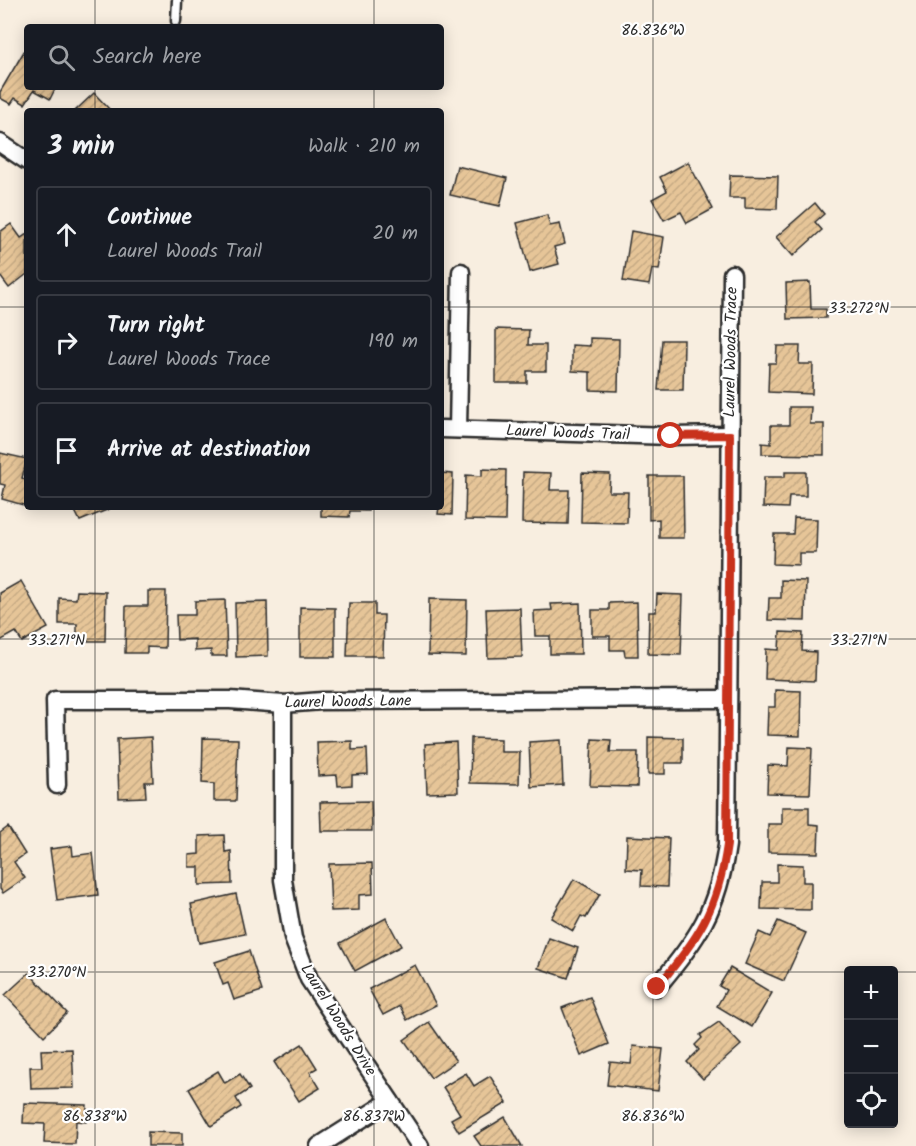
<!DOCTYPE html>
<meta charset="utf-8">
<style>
:root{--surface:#171b24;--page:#20242c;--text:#f1f3f6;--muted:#9ea1a6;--line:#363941}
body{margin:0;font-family:Kalam,sans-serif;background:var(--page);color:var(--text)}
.controls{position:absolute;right:18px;bottom:18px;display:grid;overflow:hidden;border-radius:6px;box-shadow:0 3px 15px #0003}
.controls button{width:54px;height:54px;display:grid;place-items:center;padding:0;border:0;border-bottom:2px solid var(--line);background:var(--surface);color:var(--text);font:30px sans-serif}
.stop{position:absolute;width:18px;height:18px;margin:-14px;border:4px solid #c8321e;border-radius:50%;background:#fff}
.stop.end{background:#c8321e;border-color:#fff;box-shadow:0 2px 6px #0008}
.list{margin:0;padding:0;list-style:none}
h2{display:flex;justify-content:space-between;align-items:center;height:78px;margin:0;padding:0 24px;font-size:26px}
h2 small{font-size:20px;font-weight:400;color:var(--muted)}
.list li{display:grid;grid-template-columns:39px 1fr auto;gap:18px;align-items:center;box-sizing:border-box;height:96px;margin:0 12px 12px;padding:0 12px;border:2px solid var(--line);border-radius:6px}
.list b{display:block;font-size:22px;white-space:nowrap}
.list p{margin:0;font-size:20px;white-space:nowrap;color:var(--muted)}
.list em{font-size:20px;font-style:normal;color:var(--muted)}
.icon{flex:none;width:33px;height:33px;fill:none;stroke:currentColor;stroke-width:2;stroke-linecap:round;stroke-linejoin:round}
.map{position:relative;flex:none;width:916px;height:1146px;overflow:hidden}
.search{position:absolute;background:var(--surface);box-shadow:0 3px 15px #0003;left:24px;top:24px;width:420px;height:66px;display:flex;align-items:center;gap:15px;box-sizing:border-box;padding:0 21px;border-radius:6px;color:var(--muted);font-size:22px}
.panel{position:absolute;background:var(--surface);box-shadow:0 3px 15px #0003;left:24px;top:108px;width:420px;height:402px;border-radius:6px}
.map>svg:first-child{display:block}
.building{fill:url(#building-hatch);stroke:#2b2b2b;stroke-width:1.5}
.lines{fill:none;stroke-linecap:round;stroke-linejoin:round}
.lane-casing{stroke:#2b2b2b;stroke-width:13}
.street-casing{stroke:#2b2b2b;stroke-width:21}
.lane{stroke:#fff;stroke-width:8}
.street{stroke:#fff;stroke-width:16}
.route{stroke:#c8321e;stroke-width:8}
.ticks{fill:none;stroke:#2b2b2b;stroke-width:1.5;stroke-opacity:0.45}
.labels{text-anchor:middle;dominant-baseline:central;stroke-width:4.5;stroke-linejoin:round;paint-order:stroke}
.street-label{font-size:16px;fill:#2b2b2b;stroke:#fff}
.ticks-label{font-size:15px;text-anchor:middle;fill:#2b2b2b;stroke:#fff;stroke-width:4.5;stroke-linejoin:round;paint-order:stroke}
</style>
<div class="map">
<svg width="916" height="1146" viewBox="0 0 916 1146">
<defs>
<pattern id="building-hatch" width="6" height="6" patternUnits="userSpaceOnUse" patternTransform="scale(1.5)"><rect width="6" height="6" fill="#e6c598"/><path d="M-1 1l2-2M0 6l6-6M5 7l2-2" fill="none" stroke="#c5a983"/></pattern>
</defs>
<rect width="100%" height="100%" fill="#f8eee0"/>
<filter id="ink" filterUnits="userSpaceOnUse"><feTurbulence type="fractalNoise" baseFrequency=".0167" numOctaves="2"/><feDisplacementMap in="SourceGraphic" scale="12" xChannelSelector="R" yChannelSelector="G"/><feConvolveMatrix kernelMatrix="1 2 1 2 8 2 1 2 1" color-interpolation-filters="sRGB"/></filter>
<g filter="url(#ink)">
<g class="building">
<polygon points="26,48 27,87 56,87 50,99 34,90 25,104 15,98 11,104 0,98 0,92"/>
<polygon points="94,93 111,111 75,111"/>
<polygon points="688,162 713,209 687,223 681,212 664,220 652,199 667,191 660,177"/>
<polygon points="457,166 507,178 500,206 450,195"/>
<polygon points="730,175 778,176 777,209 745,208 745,198 729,198"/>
<polygon points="815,203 824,214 815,222 822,230 793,256 776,237"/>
<polygon points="547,215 550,226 560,224 565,244 554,247 559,264 530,272 517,223"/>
<polygon points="11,224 21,238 27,234 27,274 9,288 0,276 0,232"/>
<polygon points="631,231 664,237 659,270 652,269 649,285 623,281"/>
<polygon points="810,282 811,309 826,309 826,318 787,319 786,283"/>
<polygon points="496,329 529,330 528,345 546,345 546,371 527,371 527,383 496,383"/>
<polygon points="590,338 619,339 618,391 590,390 590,372 572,371 572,345 590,346"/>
<polygon points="662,340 684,340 683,390 658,390"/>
<polygon points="777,346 800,346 799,364 813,364 812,394 768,392 769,363 776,363"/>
<polygon points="789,407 811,407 810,424 824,424 824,455 762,454 762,443 771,444 771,425 789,425"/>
<polygon points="0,453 27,459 22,478 27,480 27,506 2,499 5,485 0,484"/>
<polygon points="482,469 506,470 505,521 465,520 466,475 482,476"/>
<polygon points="523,472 551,473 550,490 569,490 568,524 522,523"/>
<polygon points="785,472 806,472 806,496 789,496 788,508 763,507 764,477 785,477"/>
<polygon points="441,473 453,474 452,515 438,514 439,507 441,507"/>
<polygon points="582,473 610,474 609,492 628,492 627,523 581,522"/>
<polygon points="649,476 683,476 684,538 659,538 659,519 649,520"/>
<polygon points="73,507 108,507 109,509 80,521"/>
<polygon points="321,507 368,507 368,511 350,511 349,517 321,516"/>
<polygon points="794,518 817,519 816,553 799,553 799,565 773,564 774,534 793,534"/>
<polygon points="781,580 806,581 805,621 768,620 769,598 781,598"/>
<polygon points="21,581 48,628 22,642 16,632 0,641 0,593"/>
<polygon points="77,591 106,592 105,641 77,641 77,624 59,624 59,598 76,599"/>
<polygon points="148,591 166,591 165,648 147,647 147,653 125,653 126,606 148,606"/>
<polygon points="657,594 683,595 681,655 648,654 649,612 656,612"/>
<polygon points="429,599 467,600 466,656 428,655"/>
<polygon points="225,600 227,656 211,656 211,650 195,651 195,639 177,640 176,615 195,615 195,601"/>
<polygon points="267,602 268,656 236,657 235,603"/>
<polygon points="637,602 638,656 625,656 624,650 610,650 610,636 592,636 592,610 609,610 609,603"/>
<polygon points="349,603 375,603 375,615 384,615 383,656 347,656"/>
<polygon points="580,603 581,654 550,654 550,636 535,636 534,611 552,610 551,604"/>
<polygon points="300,607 335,608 335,657 300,657"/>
<polygon points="520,608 522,657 488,658 486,609"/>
<polygon points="780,632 803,633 802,651 816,652 815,681 765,679 766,649 779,650"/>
<polygon points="775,690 801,691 800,736 767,735 768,707 775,707"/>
<polygon points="151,737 153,782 145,782 146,797 119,798 117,739"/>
<polygon points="648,737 683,738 683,763 665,763 665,774 648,774"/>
<polygon points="203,738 238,739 236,801 214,801 214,784 202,783"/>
<polygon points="471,738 501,739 501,752 520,752 519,784 470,783"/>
<polygon points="592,739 611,740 610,752 638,752 637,787 590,786"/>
<polygon points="561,740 563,785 531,787 529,742"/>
<polygon points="352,741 352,750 367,749 368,774 352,775 352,785 338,786 337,775 318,776 317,742"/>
<polygon points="456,742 458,792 427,793 425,744"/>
<polygon points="789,747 812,748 810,794 767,793 768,765 788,766"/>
<polygon points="371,801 372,831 321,831 320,802"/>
<polygon points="782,807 809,807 809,824 819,825 818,853 768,852 768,824 782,824"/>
<polygon points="8,827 25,854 14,862 25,878 3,893 0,889 0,833"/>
<polygon points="224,835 225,852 231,851 232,884 199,885 199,867 189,867 189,855 199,854 199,836"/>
<polygon points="627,836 669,838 667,887 641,886 642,870 626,869"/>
<polygon points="72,846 73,856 93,853 98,895 57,900 50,849"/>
<polygon points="372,863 373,894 359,895 359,910 331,911 329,864"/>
<polygon points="777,864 803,865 803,882 811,882 811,910 761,909 762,882 777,882"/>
<polygon points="574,879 600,894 586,918 581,916 573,931 551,918"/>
<polygon points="236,894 245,934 199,943 191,904"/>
<polygon points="386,918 401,946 355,971 340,943"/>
<polygon points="778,921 806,933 784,981 745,964 759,932 770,937"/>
<polygon points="549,938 578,948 568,978 538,968"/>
<polygon points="249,951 262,991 234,1000 228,983 223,985 215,962"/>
<polygon points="415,965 436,1005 407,1020 400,1006 383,1015 369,989"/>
<polygon points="730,968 772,993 752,1027 717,1006 726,990 719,986"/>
<polygon points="29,973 67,1013 44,1036 5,995"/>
<polygon points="590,997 609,1044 581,1056 562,1008"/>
<polygon points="429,1022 456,1061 431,1078 404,1040"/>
<polygon points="719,1022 741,1045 703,1079 687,1062 699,1050 695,1045 702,1038 700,1035"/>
<polygon points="302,1044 317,1068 310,1072 320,1088 299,1101 274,1062"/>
<polygon points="633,1046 663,1049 658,1091 607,1085 610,1062 631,1064"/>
<polygon points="72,1049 74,1088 31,1089 30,1067 42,1067 41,1050"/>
<polygon points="218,1071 225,1083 240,1074 250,1089 236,1098 241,1107 211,1126 189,1089"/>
<polygon points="466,1073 474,1086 490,1076 507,1103 459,1132 451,1119 460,1114 443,1087"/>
<polygon points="24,1103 87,1105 86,1122 76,1121 75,1144 44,1143 45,1124 23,1123"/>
<polygon points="505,1117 522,1146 481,1146 474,1136"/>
<polygon points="148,1132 182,1133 182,1146 148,1146"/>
</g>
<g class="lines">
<defs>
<polyline id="lane" points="176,21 177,0"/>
<g id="street">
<polyline points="0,143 27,161"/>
<polyline points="441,429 671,436 730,435"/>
<polyline points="458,429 461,272"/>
<polyline points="283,704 283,880 293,938 309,979 420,1146"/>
<polyline points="57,785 55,700 230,700 283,704 322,701 726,699"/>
<path d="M657,987C698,939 718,909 727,845L732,274"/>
<polyline points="319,1146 390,1101"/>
</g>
</defs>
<use href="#lane" class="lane-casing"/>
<use href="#street" class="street-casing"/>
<use href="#lane" class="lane"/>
<use href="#street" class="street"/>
</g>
</g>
<g class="lines" filter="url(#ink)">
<path class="route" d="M657,987C698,939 718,909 727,845L730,435L671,436"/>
</g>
<path class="ticks" d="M95,0V27M374,0V27M653,0V1146M95,87V111M374,87V111M0,307H27M441,307H916M95,507V1146M374,507V1146M0,639H916M0,972H848M894,972H916"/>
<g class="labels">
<g class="street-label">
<text transform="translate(731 352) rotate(-89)">Laurel Woods Trace</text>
<text transform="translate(568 433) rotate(2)">Laurel Woods Trail</text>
<text transform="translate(348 702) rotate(-1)">Laurel Woods Lane</text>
<text transform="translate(338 1020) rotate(58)">Laurel Woods Drive</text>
</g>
</g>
<g class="ticks-label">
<text x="653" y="35">86.836°W</text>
<text x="859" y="313">33.272°N</text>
<text x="57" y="645">33.271°N</text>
<text x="859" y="645">33.271°N</text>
<text x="57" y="977">33.270°N</text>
<text x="95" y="1121">86.838°W</text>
<text x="374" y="1121">86.837°W</text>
<text x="653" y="1121">86.836°W</text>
</g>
</svg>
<div class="controls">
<button>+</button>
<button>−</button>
<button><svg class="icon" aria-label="locate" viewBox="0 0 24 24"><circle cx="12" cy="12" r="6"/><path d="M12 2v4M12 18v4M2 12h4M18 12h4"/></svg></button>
</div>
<div class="stop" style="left:671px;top:436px"></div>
<div class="stop end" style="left:657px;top:987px"></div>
<div class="search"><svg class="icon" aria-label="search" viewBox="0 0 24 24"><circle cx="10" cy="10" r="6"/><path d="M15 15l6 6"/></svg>Search here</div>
<section class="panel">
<h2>3 min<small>Walk · 210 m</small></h2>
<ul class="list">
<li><svg class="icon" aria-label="ahead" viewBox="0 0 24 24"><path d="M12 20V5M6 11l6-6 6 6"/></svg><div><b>Continue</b><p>Laurel Woods Trail</p></div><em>20 m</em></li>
<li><svg class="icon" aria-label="right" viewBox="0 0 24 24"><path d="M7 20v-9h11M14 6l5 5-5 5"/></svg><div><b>Turn right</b><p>Laurel Woods Trace</p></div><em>190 m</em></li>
<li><svg class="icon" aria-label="arrive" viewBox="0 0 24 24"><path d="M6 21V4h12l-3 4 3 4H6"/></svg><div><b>Arrive at destination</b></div></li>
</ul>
</section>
</div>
